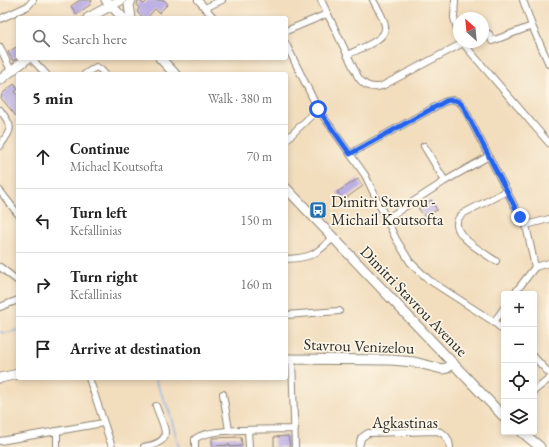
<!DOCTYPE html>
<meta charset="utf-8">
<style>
:root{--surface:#fff;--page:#f2f2f2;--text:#222;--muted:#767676;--line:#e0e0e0}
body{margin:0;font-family:"EB Garamond",serif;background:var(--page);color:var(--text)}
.controls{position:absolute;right:12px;bottom:12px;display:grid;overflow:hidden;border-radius:4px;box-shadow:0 2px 6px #0003}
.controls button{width:36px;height:36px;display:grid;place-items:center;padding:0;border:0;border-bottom:1px solid var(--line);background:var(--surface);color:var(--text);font:20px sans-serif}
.compass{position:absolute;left:453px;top:12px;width:36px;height:36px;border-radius:50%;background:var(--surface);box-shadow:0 2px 6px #0003;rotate:333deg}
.stop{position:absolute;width:12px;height:12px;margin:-9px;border:3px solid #2563eb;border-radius:50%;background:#fff}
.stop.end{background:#2563eb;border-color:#fff;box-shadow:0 1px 4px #0008}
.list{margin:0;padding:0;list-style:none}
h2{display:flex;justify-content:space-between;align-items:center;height:52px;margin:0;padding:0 16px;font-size:17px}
h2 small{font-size:13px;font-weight:400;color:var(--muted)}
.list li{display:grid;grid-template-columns:26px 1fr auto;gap:12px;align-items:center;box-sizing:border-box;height:64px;padding:0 16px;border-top:1px solid var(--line)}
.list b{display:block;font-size:15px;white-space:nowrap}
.list p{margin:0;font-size:13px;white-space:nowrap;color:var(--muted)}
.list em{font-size:13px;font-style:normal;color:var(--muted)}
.icon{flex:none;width:22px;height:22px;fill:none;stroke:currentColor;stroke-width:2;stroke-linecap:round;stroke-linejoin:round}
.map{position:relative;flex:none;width:549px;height:447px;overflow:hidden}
.search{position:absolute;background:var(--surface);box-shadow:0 2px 6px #0003;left:16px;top:16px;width:272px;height:44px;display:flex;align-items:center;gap:10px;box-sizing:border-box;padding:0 14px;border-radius:4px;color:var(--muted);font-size:15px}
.panel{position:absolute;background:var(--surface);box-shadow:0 2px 6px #0003;left:16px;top:72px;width:272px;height:308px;border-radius:4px}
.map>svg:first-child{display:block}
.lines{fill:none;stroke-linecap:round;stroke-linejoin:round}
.stream{stroke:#7babe6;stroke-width:1.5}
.building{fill:#b0a2e4}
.street-casing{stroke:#8e8474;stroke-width:8}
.secondary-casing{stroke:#8e8474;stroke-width:11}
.street{stroke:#fff;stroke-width:6}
.secondary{stroke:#fff;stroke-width:9}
.route{stroke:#2563eb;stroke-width:5}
.labels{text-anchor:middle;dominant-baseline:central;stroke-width:3.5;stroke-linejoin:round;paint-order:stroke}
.poi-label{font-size:16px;fill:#2b2b2b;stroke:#fcf5e5;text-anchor:start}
.street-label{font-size:16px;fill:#2b2b2b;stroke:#fcf5e5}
</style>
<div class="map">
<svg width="549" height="447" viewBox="0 0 549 447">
<rect width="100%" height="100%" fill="#fcf5e5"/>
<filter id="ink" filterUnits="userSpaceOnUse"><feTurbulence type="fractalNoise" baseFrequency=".025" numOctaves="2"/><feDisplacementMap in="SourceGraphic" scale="8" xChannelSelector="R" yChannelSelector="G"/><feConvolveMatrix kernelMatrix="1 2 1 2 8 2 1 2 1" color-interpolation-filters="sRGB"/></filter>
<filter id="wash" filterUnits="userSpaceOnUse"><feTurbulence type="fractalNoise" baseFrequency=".012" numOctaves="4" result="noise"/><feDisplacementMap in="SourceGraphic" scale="16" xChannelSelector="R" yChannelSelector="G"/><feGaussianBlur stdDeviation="0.9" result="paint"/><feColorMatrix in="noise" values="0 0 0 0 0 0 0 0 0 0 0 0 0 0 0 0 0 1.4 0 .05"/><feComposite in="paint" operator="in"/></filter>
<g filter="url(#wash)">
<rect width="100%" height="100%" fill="#f2ddbd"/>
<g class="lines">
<g class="stream">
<polyline points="0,332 5,333 18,330"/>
<polyline points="154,378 169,410 179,447"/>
</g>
</g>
<g id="blocks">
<g class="building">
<polygon points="80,0 92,0 90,5 76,14 71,6"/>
<polygon points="138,0 144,4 148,0 164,0 168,4 159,13 155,9 147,18 143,18 137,12 139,8 137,6"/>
<polygon points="18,46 18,58 13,61 8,52"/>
<polygon points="14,84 18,89 15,92 18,96 18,114 16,116 1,98 2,94"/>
<polygon points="358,179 363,186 343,200 337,192"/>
<polygon points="431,200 437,210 425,217 418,208"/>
<polygon points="288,436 290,447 274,447 274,437"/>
<polygon points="241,437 242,446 230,447 230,445 212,446 212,438"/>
</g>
</g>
</g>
<g filter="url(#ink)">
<use href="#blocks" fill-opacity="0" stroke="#8e8474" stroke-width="1"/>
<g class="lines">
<defs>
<g id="street">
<polyline points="198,0 214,18"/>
<path d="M321,0L358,77C364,86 372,89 382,86L463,43"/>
<polyline points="455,0 454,18 459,37"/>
<polyline points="523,0 532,26 549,64"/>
<polyline points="205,8 222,0"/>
<polyline points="0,19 28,6 33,0"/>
<polyline points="286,31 327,14"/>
<polyline points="489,34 492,41 532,26"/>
<polyline points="462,42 549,143"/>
<polyline points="286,44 318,109 365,175 396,239 410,262 429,280 494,322 504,331"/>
<polyline points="0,47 11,71"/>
<path d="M347,55C358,49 388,40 385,26C384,17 377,8 373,0"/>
<polyline points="31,58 46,74"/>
<polyline points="85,74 96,67 100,69 105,74"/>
<path d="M0,110C14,128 12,128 0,146"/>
<polyline points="286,140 318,109"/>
<polyline points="424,146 445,181"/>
<path d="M350,154L444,102C452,99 458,99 463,106L518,213L526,225L535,267"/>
<polyline points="0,191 18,214"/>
<polyline points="386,219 445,181 489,156"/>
<polyline points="526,225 549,219"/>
<path d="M286,259C311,258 315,255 333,238"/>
<path d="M496,261C484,253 440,229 464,213L507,191"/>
<polyline points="0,267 18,281"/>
<polyline points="514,294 535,267 549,263"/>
<polyline points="0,307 18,300"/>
<polyline points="286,315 339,311"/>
<polyline points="494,322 504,308"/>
<polyline points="534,357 549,373"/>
<polyline points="292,359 295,447"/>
<polyline points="89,378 112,447"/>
<polyline points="534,391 549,379"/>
<polyline points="223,394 229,430"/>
<polyline points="248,430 249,447"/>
<polyline points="57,432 57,447"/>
<polyline points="0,441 103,423"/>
<path d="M144,447C176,441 164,429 156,406"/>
<path d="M195,447V439C207,427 276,430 295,429"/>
<path d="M359,447L361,438L368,433L437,431C446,433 449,439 450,447"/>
</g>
<g id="secondary">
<polyline points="106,0 123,18"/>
<polyline points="131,0 129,5 131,18"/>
<polyline points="88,18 121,0"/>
<polyline points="160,58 175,74"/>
<polyline points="0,80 28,58"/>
<polyline points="286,188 504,417"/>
<polyline points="286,359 391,360 414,362 442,369 447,368 453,363"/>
<polyline points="0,378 18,374"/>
<polyline points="522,432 540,447"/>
</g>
</defs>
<use href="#street" class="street-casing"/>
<use href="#secondary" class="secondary-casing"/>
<use href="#street" class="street"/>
<use href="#secondary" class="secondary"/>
</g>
</g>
<g class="lines" filter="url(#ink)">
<path class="route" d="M318,109L350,154L446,101C453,99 459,100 463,106L520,217"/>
</g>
<defs>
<symbol id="bus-square" viewBox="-11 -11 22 22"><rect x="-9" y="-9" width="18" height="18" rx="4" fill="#1f6fb2" stroke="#fcf5e5"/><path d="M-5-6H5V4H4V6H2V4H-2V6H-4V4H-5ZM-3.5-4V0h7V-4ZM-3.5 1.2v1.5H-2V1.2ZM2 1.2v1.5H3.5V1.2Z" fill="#fff"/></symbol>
</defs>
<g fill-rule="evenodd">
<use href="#bus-square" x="308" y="200" width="20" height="20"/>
</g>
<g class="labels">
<g class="poi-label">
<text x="331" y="201">Dimitri Stavrou -<tspan x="331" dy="18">Michail Koutsofta</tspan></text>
</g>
<g class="street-label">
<text transform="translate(414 301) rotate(46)">Dimitri Stavrou Avenue</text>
<text transform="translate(359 346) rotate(2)">Stavrou Venizelou</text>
<text x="405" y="422">Agkastinas</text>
</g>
</g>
</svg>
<div class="controls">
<button>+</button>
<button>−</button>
<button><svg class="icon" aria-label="locate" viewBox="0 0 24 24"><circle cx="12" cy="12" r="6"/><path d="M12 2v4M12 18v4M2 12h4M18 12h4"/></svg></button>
<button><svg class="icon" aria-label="layers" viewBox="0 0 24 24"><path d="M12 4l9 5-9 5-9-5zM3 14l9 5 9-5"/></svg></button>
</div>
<svg class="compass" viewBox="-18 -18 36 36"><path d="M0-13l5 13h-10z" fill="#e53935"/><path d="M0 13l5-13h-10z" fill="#767676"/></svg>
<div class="stop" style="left:318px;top:109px"></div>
<div class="stop end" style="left:520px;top:217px"></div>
<div class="search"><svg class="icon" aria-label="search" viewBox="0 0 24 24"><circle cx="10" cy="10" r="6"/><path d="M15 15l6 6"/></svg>Search here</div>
<section class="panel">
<h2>5 min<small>Walk · 380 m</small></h2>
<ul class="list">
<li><svg class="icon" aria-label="ahead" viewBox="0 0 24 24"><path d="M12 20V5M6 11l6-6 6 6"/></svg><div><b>Continue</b><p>Michael Koutsofta</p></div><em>70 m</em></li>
<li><svg class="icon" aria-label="left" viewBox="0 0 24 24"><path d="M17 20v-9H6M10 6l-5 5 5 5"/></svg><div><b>Turn left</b><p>Kefallinias</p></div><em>150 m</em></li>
<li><svg class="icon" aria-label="right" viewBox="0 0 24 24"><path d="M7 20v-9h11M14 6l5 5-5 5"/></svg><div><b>Turn right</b><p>Kefallinias</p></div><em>160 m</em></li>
<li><svg class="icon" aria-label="arrive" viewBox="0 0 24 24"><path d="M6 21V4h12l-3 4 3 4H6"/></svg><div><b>Arrive at destination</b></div></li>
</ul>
</section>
</div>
